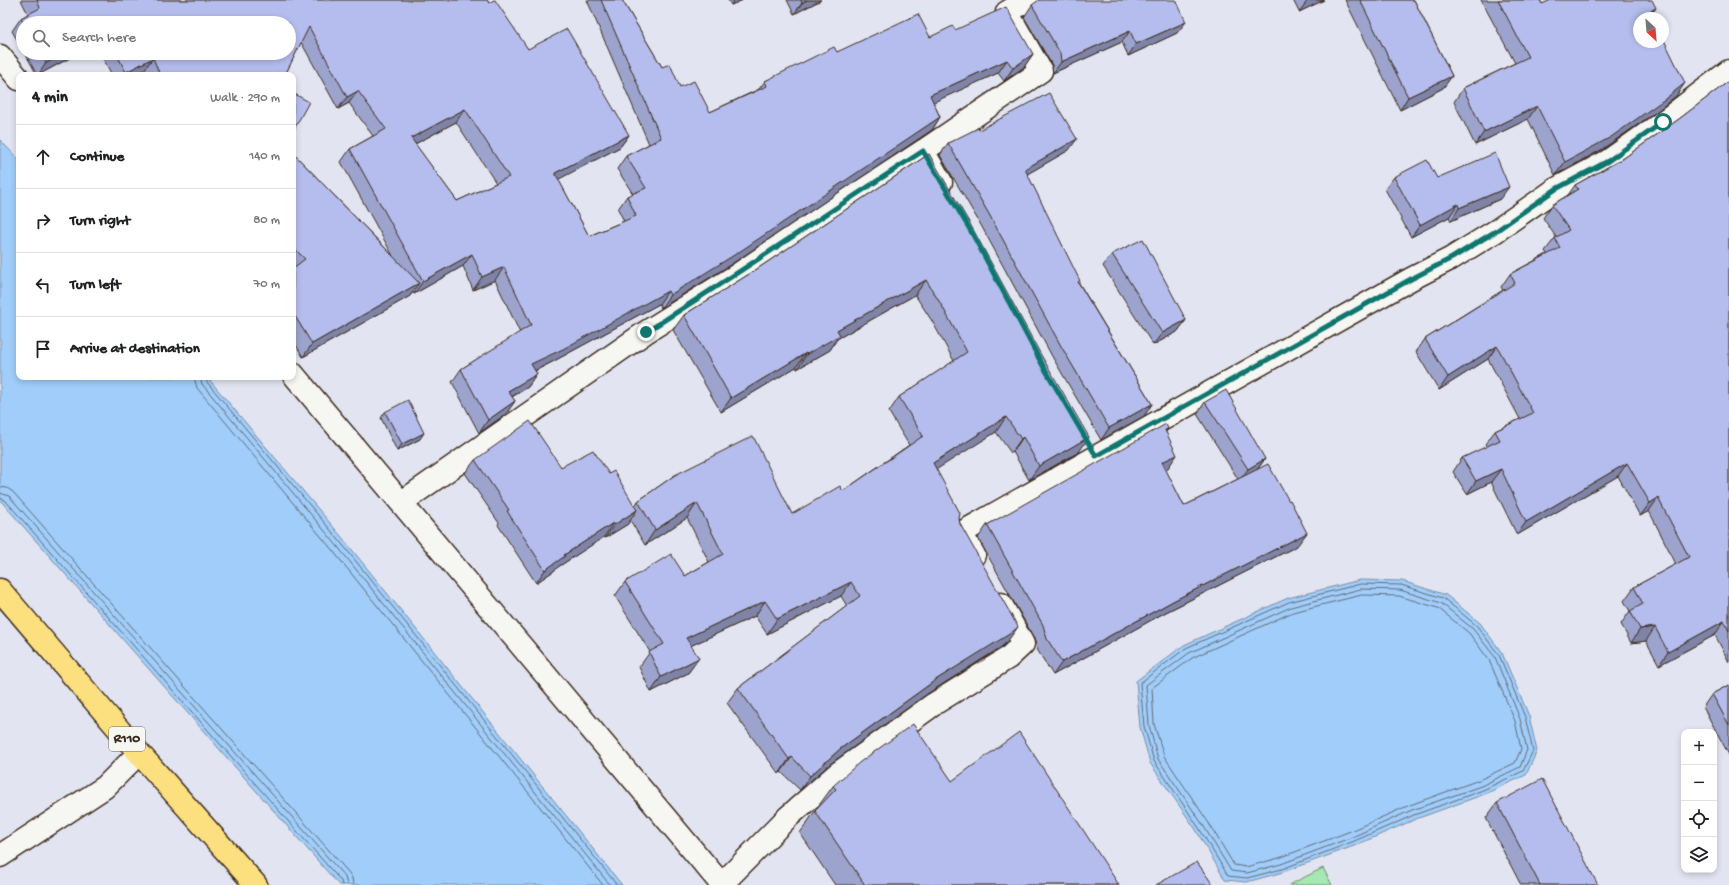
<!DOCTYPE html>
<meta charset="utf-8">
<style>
:root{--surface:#fff;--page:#f6f6f6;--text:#202124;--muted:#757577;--line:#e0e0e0}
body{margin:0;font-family:"Gochi Hand",sans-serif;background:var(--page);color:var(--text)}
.controls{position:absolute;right:12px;bottom:12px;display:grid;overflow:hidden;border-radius:8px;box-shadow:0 2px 6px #0003}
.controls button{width:36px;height:36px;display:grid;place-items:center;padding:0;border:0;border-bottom:1px solid var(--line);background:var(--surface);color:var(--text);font:20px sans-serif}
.compass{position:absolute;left:1633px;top:12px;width:36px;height:36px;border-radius:50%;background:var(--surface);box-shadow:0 2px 6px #0003;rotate:154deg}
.stop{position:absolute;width:12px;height:12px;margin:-9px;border:3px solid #0f766e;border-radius:50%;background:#fff}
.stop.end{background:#0f766e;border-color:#fff;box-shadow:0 1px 4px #0008}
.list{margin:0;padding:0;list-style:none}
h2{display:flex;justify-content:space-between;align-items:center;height:52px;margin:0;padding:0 16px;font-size:17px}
h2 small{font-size:13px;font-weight:400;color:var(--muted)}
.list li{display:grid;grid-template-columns:26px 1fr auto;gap:12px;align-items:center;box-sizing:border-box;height:64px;padding:0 16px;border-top:1px solid var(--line)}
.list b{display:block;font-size:15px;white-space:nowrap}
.list em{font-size:13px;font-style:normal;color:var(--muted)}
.icon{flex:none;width:22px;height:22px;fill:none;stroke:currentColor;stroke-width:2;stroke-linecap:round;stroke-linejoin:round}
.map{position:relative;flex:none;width:1729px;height:885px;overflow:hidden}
.search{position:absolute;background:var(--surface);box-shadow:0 2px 6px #0003;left:16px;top:16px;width:280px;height:44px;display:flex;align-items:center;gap:10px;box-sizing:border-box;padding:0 14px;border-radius:22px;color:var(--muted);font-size:15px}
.panel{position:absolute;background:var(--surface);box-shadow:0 2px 6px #0003;left:16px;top:72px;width:280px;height:308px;border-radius:8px}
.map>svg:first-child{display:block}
.green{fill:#a5e8b3;stroke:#708968}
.water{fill:#a0cdfa;stroke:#788ca2}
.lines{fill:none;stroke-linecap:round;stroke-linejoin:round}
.shore{stroke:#636b76;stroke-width:1}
.minor-casing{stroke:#3b2a1e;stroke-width:25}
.major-casing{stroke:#3b2a1e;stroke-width:25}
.minor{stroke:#f6f6f2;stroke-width:22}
.major{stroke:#fce080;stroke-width:22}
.wall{fill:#9ca3cd;stroke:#3b2a1e;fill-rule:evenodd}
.shaded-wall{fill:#7f84a7;stroke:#3b2a1e}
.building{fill:#b5bdee;stroke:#3b2a1e;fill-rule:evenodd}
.route{stroke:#0f766e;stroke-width:5}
.labels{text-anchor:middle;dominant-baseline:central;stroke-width:3;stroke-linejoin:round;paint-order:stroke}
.shield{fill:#f6f6f2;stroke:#73675e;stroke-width:1}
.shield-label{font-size:14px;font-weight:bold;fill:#3b2a1e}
</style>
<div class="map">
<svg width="1729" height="885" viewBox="0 0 1729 885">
<rect width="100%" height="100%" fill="#e2e5f1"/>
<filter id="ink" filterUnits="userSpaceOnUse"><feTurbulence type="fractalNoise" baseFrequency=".025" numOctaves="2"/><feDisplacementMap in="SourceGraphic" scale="8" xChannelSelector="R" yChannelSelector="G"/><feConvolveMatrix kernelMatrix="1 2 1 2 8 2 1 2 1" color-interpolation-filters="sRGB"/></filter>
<g filter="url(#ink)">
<polygon class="green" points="1323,868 1332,885 1289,885"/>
<g class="water">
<polygon points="0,140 19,160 19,377 207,377 341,536 622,885 339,885 0,500"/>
<polygon points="1360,580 1402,581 1446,595 1480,623 1502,653 1529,716 1537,751 1526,775 1485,794 1416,819 1354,846 1283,872 1247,882 1225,880 1196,830 1150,763 1140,727 1136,681 1184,645 1288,598"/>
</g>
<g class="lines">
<g class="shore">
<polyline points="194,377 197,388 329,546 603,885"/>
<polyline points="200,377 202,384 334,542 610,885"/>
<polyline points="205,377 206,381 338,539 617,885"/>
<polyline points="0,487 7,488 13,492 349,873 352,878 353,885"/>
<polyline points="0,493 9,496 345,877 347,885"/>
<polyline points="0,498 5,500 341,881 342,885"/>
<polygon points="1361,584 1401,585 1443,598 1477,626 1499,655 1525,717 1533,751 1523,771 1483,790 1414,815 1352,842 1282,869 1247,878 1228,876 1199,828 1154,761 1144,726 1140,683 1186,648 1289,602"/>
<polygon points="1361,589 1400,590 1441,603 1473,629 1495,657 1520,719 1527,750 1520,767 1481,786 1412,810 1350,838 1281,864 1247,873 1231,871 1203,825 1158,759 1149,725 1146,685 1189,653 1291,607"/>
<polygon points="1362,595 1399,596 1438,608 1469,633 1489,660 1515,721 1521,749 1515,763 1479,780 1410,805 1348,832 1279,858 1246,867 1234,865 1208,822 1164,756 1154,724 1152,688 1192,658 1293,612"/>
</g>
<defs>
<g id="minor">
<polyline points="0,56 19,79"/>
<polyline points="923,151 1041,71 1007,12 1028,0"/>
<polyline points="293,374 722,885"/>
<polyline points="402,502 646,332 737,275 834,209 923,151 941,182"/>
<polyline points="974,555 961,533 1411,279 1452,258 1496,231 1556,189 1608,161 1663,122 1729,71"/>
<polyline points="0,856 105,787 139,753"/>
<polyline points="721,885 788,817 837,774 934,704 1008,658 1023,644 1001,604"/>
</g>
<polyline id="major" points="0,590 139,753 256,885"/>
</defs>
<use href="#minor" class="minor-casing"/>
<use href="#major" class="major-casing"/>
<use href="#minor" class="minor"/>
<use href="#major" class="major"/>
</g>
<g class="wall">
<path d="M21,0H487L489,3L528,49L629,135L620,147L558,179L589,236L624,221L618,209L627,196L633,194L617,169L626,156L649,144L587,0H622L662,67L680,87L710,112L759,89L765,81L837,52L930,37L955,30L1033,54L1024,67L1004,81L998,73L933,102L940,117L932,130L730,265L661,308L659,304L554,361L535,371L537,374L528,387L512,397L515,401L506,414L479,433L452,382L461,369L520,333L495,280L473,290L463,266L414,294L413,292L410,296L303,357L293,340V153L393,256L341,162L350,149L373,136L349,103L338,109L301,42L285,75H146L144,70L135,75H112L100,53H289V23H23V50L12,31L21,18L28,14ZM456,122L496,183L457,201L415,144Z"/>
<polygon points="728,0 743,0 731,5"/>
<polygon points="787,0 821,0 794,14"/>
<polygon points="1293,0 1324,0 1299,12"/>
<polygon points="1345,0 1414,0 1452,76 1443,88 1400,110"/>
<polygon points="1481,0 1540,0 1542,4 1651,14 1676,96 1656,112 1601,150 1555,175 1528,119 1475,145 1454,102 1463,88 1515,63"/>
<polygon points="1032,5 1177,33 1128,56 1122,42 1053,73 1052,65 1024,17"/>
<polygon points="25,53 79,53 38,75 37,75"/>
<polygon points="1729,81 1729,662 1715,635 1659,665 1646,641 1631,643 1621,624 1630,611 1624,601 1634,587 1676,564 1649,511 1640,516 1618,476 1517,535 1491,482 1467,494 1453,472 1462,458 1487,447 1485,444 1495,431 1520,419 1488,359 1439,390 1416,352 1425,339 1503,290 1501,287 1510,274 1547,254 1545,251 1555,238 1556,237 1543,218 1552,205 1568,195 1575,185 1624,158 1679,119"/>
<polygon points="979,130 1069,150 1027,174 1079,283 1152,404 1144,416 1101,440 1053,358 982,227 940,155 948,143"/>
<polygon points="929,154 1079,452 1029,480 1013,452 1011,453 996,432 936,469 959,519 960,524 1007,642 1000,648 927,694 830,764 800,790 781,772 779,774 727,703 738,688 847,606 841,596 767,634 755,616 690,646 699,658 688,673 651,692 639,667 650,652 615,596 625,582 685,576 709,562 687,518 645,545 630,520 628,524 605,538 604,537 558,567 555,570 536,583 498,525 499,523 465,473 475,460 561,467 609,474 635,506 638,501 675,475 792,514 843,491 909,445 889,412 899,397 954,361 932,321 915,295 837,339 830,350 797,369 796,367 721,412 673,330 684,315 754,271"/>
<polygon points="1394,177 1437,178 1500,199 1451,221 1449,217 1411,237 1385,189"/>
<polygon points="1112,254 1186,320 1177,332 1153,345 1103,266"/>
<polygon points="1205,402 1265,459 1257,470 1297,546 1164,613 1053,675 1038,651 1034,638 978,538 987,525 1168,429 1166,432 1168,468 1165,469 1184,506 1238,479 1197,414"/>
<polygon points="385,412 420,439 397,451 381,418"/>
<polygon points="1729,685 1729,755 1703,707 1712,694"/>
<polygon points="952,781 1119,885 835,885 800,833 815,811 818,808 817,808 833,786"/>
<polygon points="1497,803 1598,885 1521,885 1486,818"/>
</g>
<g class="shaded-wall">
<polygon points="734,0 743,0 731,5"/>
<polygon points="807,0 821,0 794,14 802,3"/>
<polygon points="1308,0 1324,0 1299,12"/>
<polygon points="1656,8 1649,18 1650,11"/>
<polygon points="1186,22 1177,33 1128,56 1136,44"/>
<polygon points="1130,31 1122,42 1053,73 1061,62"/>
<polygon points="64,53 79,53 38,75 46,63"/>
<polygon points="1033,54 1024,67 1004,81 1013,68"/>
<polygon points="153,58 144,70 135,75 124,75 126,72"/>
<polygon points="1007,60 998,73 921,108 930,95"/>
<polygon points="1452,76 1443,88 1400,110 1408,97"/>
<polygon points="1685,83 1676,96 1656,112 1601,150 1555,175 1565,162"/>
<polygon points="358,91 349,103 338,109 347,97"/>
<polygon points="1537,106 1528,119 1475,145 1484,132"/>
<polygon points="465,109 456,122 402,151 411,138"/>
<polygon points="940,117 932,130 730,265 661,308 670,295"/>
<polygon points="629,135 620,147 546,186 555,173"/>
<polygon points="1077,139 1069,150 1017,180 1025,169"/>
<polygon points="1509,187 1500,199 1451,221 1459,208"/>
<polygon points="1458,204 1449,217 1411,237 1420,225"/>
<polygon points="472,254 463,266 414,294 423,281"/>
<polygon points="504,267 495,280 473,290 482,277"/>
<polygon points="926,280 915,295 837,339 830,350 797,369 807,354 837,330"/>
<polygon points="419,283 410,296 303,357 312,344"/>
<polygon points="668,291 659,304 554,361 522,377 531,364"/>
<polygon points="1186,320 1177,332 1153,345 1162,333"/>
<polygon points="1497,346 1488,359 1439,390 1448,377"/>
<polygon points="806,353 796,367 721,412 731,398"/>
<polygon points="537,374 528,387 499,404 508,391"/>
<polygon points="515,401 506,414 479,433 488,420"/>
<polygon points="1152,404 1144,416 1101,440 1109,428"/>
<polygon points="1006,417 996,432 923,478 933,463"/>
<polygon points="424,433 420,439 397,451 402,444"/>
<polygon points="1023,437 1013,452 1011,453 1021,439"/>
<polygon points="1089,437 1079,452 1029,480 1039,466"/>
<polygon points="1177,455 1168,468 1153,475 1162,462"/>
<polygon points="1265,459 1256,471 1239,481 1248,469"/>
<polygon points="1627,463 1618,476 1517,535 1526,522"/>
<polygon points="1501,469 1491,482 1467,494 1476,481"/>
<polygon points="1658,498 1649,511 1640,516 1650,503"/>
<polygon points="697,503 687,518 645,545 655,530"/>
<polygon points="637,510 628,524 605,538 614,525"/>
<polygon points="613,523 604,537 558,567 555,570 536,583 545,570 564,555"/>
<polygon points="1307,533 1297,546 1164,613 1053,675 1062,662 1173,601"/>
<polygon points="851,582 841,596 767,634 777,619"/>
<polygon points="765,601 755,616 675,653 686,638"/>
<polygon points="1724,621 1715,635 1659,665 1668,652"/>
<polygon points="1018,627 1007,642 1000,648 927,694 830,764 800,790 810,776 840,749 937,679"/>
<polygon points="1655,627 1646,641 1631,643 1640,629"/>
<polygon points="699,658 688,673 651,692 661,677"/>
<polygon points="792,757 781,772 779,774 789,759"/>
</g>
<g class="building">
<path d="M37,0H487L489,3L494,0H495L528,49L567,29L629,135L555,173L589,236L636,216L627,196L646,188L626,156L661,138L601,0H622L662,67L670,64L680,87L694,81L710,112L767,86L765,81L834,47L837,52L918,14L930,37L953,26L955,30L1006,7L1033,54L1013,68L1007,60L930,95L940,117L739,252L670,295L668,291L563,349L531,364L537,374L508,391L515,401L488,420L461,369L531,325L504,267L482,277L472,254L423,281L350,149L386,129L358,91L347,97L309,27L285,75H160L153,58L126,72L116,53H289V23H24L21,18L40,8ZM465,109L509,177L457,201L411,138Z"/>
<polygon points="801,0 807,0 802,3"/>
<polygon points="1039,0 1176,0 1186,22 1136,44 1130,31 1061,62 1060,53 1032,5"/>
<polygon points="1360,0 1414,0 1452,76 1408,97"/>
<polygon points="1498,0 1540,0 1542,4 1551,0 1652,0 1656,8 1650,11 1653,18 1639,18 1639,42 1663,42 1663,38 1685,83 1665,99 1611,137 1565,162 1537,106 1484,132 1463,88 1528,57"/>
<polygon points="41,53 64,53 46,63"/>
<polygon points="1729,81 1729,631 1724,621 1668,652 1655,627 1640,629 1630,611 1643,604 1634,587 1689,557 1658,498 1650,503 1627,463 1526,522 1501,469 1476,481 1462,458 1500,440 1495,431 1533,413 1497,346 1448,377 1425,339 1515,283 1510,274 1560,248 1555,238 1569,230 1552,205 1578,189 1575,185 1624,158 1679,119"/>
<polygon points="293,93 309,102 293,131"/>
<polygon points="1049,93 1077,139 1025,169 1080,281 1078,282 1152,404 1109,428 1061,346 990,216 948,143 978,128 979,130"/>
<polygon points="293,153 419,283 312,344 293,313 293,268 305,259 293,247"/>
<polygon points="1495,153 1509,187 1459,208 1458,204 1420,225 1394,177 1427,160 1437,178"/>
<polygon points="929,154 970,224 1041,355 1089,437 1039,466 1023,437 1021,439 1006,417 933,463 960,513 959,519 960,524 1018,627 1011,633 937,679 840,749 810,776 792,757 789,759 738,688 860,596 851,582 777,619 765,601 686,638 699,658 661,677 649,652 664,644 625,582 671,554 685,576 723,554 697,503 655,530 638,501 675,475 753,436 792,514 840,486 843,491 923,436 899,397 967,352 942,306 926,280 837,330 840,335 807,354 806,353 731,398 684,315 754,271"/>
<polygon points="1143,239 1186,320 1162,333 1112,254"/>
<polygon points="1226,390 1265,459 1248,469 1205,402"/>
<polygon points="408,400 424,433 402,444 385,412"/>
<polygon points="530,421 561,467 593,450 609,474 614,471 637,510 614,525 613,523 564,555 565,556 545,570 507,511 509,510 475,460"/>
<polygon points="1166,424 1168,429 1165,430 1177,455 1162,462 1184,506 1268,464 1289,501 1290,500 1307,533 1173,601 1062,662 1047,639 1043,625 987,525"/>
<polygon points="1729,685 1729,725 1712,694"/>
<polygon points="913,724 952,781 1019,732 1119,885 865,885 815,811 836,789 833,786 860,762"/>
<polygon points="1542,779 1598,885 1540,885 1497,803"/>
<polygon points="1197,862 1213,885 1156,885"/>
</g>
</g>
<g class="lines" filter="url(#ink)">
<path class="route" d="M646,332C739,273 830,211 923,151L972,233L1042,364L1096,456L1411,279L1452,258L1496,231L1556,189L1608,161L1663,122"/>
</g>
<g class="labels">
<rect class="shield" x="109" y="727" width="36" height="24" rx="3"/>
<g class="shield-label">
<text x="127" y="739">R110</text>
</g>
</g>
</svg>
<div class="controls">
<button>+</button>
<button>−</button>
<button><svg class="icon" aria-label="locate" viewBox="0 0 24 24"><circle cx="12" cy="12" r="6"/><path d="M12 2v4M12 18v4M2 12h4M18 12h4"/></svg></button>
<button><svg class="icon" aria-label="layers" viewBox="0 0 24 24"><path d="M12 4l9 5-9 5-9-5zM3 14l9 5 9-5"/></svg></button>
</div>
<svg class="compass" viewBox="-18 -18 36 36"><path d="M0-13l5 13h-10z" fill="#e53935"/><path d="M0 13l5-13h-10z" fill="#757577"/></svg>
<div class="stop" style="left:1663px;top:122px"></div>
<div class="stop end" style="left:646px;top:332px"></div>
<div class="search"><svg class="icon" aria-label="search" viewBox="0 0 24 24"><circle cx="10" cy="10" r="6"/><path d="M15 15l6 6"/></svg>Search here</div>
<section class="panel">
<h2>4 min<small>Walk · 290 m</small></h2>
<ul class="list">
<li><svg class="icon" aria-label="ahead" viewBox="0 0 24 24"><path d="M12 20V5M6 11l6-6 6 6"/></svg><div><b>Continue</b></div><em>140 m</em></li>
<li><svg class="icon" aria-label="right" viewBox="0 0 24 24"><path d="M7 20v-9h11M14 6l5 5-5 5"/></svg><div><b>Turn right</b></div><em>80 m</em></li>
<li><svg class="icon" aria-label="left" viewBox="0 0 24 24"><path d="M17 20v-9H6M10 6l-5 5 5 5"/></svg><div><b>Turn left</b></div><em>70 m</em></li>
<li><svg class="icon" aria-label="arrive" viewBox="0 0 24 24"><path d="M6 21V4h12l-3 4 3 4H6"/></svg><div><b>Arrive at destination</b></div></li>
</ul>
</section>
</div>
